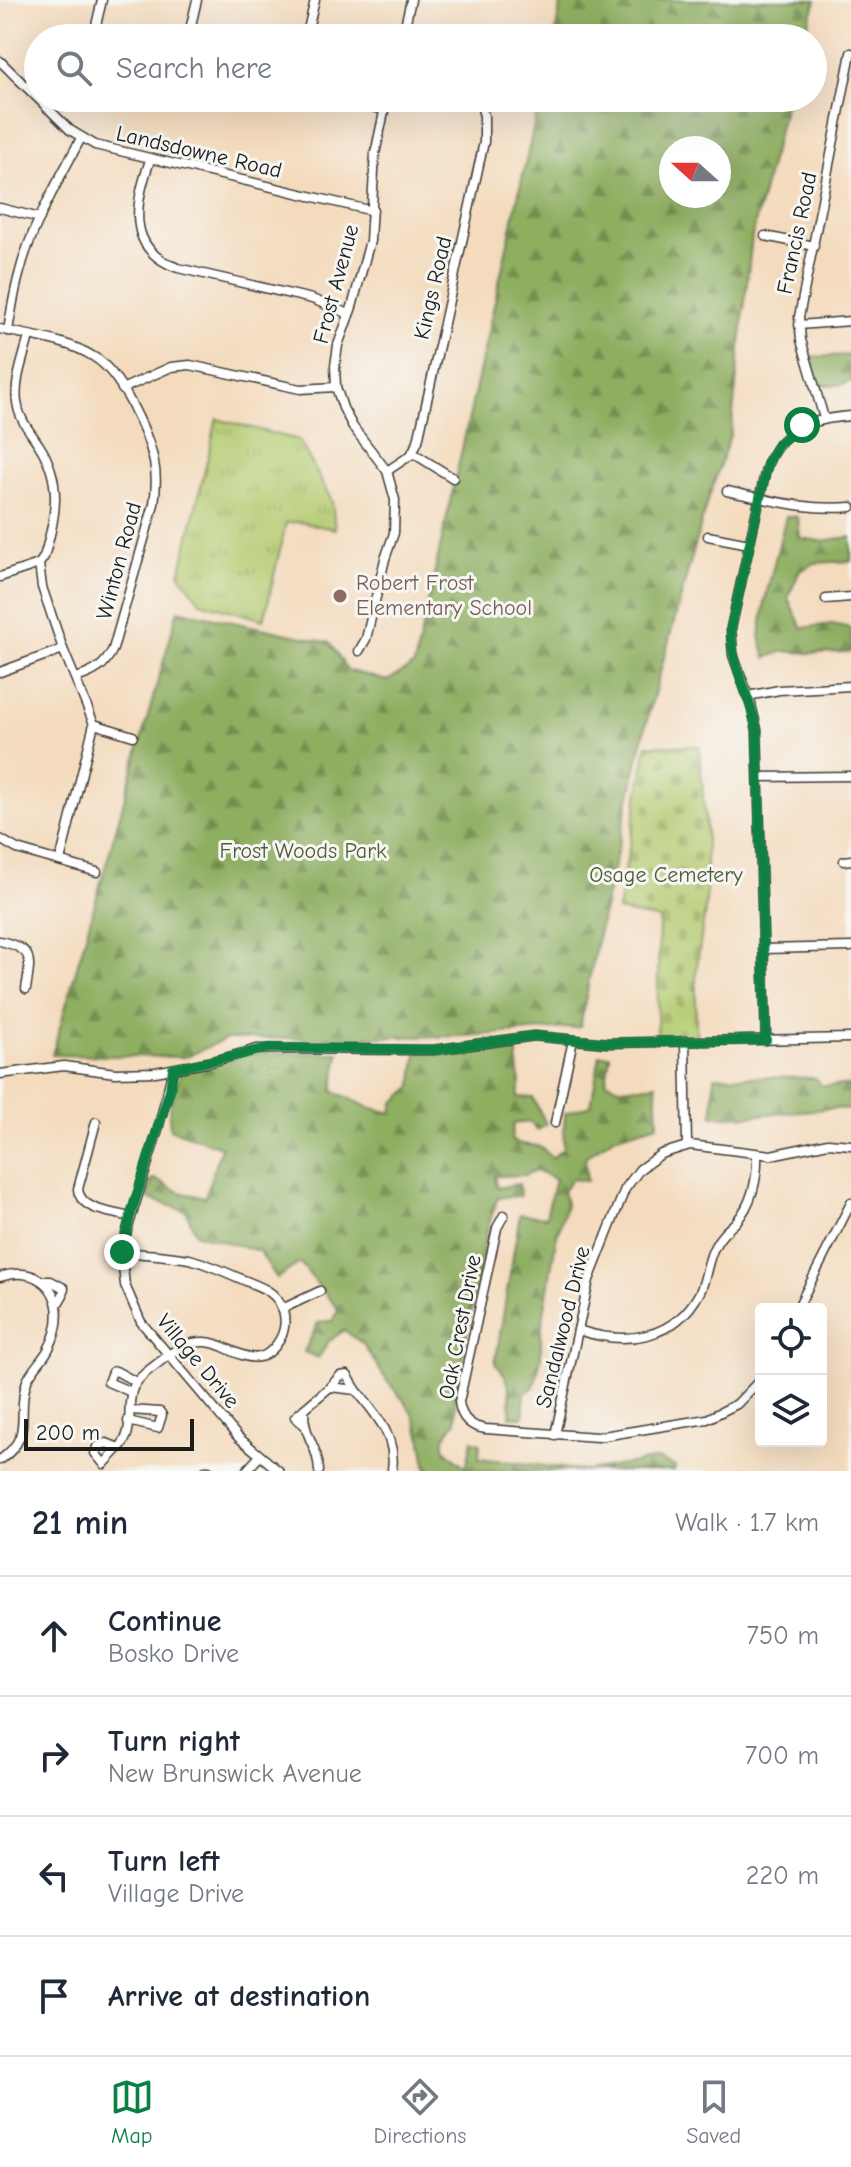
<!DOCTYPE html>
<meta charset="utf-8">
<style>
:root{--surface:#fff;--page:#f2f2f3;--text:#1f2937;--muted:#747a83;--line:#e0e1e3;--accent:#0b8043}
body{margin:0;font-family:"Comic Neue",sans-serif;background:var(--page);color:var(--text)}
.controls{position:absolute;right:24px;bottom:24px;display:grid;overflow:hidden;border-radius:8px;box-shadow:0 8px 32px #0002}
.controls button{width:72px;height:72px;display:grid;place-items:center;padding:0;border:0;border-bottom:2px solid var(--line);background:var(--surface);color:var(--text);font:40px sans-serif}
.compass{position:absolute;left:659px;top:136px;width:72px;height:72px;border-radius:50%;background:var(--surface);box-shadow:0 8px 32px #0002;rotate:291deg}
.scale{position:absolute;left:24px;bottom:20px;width:170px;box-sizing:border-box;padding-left:8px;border:4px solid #1c1c1c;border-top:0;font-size:22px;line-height:28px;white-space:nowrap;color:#1c1c1c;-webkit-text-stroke:6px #f6f6f2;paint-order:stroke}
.stop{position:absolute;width:24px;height:24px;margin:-18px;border:6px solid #0b8043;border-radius:50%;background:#fff}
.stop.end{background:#0b8043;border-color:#fff;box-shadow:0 2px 8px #0008}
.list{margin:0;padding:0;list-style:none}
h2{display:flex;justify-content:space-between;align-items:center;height:104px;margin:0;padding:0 32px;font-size:34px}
h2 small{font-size:26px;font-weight:400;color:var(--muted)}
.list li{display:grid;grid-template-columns:52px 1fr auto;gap:24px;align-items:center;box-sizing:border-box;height:120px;padding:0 32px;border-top:2px solid var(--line)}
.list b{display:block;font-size:30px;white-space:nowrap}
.list p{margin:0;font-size:26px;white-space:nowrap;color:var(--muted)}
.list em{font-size:26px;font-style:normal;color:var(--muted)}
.icon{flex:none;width:44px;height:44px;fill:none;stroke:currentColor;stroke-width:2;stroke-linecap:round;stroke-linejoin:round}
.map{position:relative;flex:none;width:851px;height:1471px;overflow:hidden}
.search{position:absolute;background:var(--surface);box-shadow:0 8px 32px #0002;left:24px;right:24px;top:24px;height:88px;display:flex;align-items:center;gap:20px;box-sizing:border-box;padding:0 28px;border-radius:44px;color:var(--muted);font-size:30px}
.sheet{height:584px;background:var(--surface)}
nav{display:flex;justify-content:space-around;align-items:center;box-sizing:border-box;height:112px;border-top:2px solid var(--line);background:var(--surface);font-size:22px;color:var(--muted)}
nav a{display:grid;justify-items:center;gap:4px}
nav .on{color:var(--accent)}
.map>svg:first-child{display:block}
.forest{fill:url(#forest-firs);stroke:#55653e;stroke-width:2;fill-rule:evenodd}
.cemetery{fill:url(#cemetery-stones);stroke:#687345;stroke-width:2}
.park{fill:url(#park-tufts);stroke:#687345;stroke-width:2}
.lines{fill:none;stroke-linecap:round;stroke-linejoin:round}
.minor-casing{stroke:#3c3934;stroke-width:11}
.minor{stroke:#fff;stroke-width:8}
.route{stroke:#0b8043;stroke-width:10}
.education-dot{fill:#8d6e63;stroke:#f6f6f2;stroke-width:3}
.labels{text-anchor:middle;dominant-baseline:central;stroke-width:6;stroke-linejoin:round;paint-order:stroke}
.street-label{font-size:22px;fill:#1c1c1c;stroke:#f6f6f2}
.education-label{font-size:22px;fill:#785e54;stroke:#f6f6f2;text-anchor:start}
.park-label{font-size:22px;fill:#515939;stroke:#f6f6f2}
</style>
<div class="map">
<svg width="851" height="1471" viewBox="0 0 851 1471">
<defs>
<pattern id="forest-firs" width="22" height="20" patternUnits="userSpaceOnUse" patternTransform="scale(2)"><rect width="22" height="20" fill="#8eae61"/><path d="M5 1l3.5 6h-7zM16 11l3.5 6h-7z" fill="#738d4f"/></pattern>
<pattern id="cemetery-stones" width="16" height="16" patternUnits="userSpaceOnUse" patternTransform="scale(2)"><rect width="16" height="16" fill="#b3ca6e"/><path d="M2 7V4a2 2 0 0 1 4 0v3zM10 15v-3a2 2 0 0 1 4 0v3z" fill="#99ad5f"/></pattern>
<pattern id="park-tufts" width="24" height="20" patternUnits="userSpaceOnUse" patternTransform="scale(2)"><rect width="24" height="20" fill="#b3ca6e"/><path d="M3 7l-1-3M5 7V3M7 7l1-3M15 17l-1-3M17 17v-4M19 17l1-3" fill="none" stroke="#99ad5f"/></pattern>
</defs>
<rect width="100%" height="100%" fill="#f6f6f2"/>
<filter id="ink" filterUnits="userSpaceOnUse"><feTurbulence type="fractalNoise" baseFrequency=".0125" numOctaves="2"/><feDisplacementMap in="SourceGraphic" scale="16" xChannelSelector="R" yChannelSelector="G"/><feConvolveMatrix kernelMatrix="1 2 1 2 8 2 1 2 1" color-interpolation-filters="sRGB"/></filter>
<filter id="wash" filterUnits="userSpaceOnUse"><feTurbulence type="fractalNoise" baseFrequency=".006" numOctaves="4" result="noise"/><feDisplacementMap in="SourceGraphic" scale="32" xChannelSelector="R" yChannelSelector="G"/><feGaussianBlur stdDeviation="1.8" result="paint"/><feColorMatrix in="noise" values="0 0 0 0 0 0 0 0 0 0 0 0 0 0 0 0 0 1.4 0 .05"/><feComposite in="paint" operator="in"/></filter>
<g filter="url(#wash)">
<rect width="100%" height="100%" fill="#f4dbbe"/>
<g class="forest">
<polygon points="562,0 816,0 804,38 554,38"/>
<path d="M540,98H787L752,236L731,432L705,509L647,720L598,935L580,1027L466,1036L225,1039L186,1057L52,1055L178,610L330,643L347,670L387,681L414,665ZM671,148H719V196H671Z"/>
<polygon points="851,355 851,381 840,385 820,385 811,357"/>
<polygon points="786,516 798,517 800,538 820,541 851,537 851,561 814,563 799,572 788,598 802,628 832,624 851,628 851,652 809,653 784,651 766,658 760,637 765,600"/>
<path d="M516,1046L520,1082L518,1097L533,1098L546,1124L538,1130L530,1122L513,1124L512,1141C531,1150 536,1138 552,1158L563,1148L565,1113L591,1105L600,1055H610L606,1081L621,1088L656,1084L658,1124L614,1137L585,1157L587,1181L572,1179L563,1191L566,1204L556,1240L541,1332V1359L534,1387L525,1393L523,1417H510C511,1397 512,1377 495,1364L520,1214L546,1217L555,1179L535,1170L525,1175L495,1176L497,1188L519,1184L520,1196L498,1197L486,1233L455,1399L456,1421L444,1438V1448L466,1468L472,1440L480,1443L479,1458L588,1471L658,1459L675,1467L674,1471H427L422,1441L415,1418L406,1403L387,1381L363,1344L344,1330L328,1342L319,1358L304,1352L318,1323L334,1320L338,1309L300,1263L277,1278L259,1251L196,1234L186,1211L147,1198L152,1179C161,1181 164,1183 171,1188C180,1194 195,1195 205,1197L221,1147L170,1129L169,1110L181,1070L254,1053H339L333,1091L368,1107L392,1113L394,1103L412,1087L417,1052Z"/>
<polygon points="714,1076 815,1078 822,1086 851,1085 851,1110 836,1108 745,1116 713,1116"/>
</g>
<polygon class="cemetery" points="647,745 699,746 706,830 706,903 696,973 696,1037 657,1039 659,919 618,911"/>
<polygon class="park" points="217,419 299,440 332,501 335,529 299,522 286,523 264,620 200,602 180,574"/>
</g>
<g filter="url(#ink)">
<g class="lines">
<defs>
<g id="minor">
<polyline points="93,38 102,0"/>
<polyline points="188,38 197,0"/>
<polyline points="306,38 315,0"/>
<polyline points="402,38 411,0"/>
<polyline points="0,61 70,130 95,145 373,211"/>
<polyline points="307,98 332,98 384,110"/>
<polyline points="47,108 57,98"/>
<path d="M150,160C136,202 124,249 178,268L312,299L349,314"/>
<polyline points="0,208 40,218"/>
<polyline points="765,236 814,246"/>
<polyline points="799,325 851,321"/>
<path d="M0,329C30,336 68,340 94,357C120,372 148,432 154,462C157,476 156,490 154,504L113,649C105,666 95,672 76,678"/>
<path d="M8,331C11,312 14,293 19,275C31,226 58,182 81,138"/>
<path d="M29,336C24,357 14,381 17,402C19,420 30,431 39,445C63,482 56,517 44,557L39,564L42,587L63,649L94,724L60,861"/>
<polyline points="122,389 171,367 190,365 300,389 336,387"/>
<polyline points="824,418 801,340 799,317 851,53"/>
<polyline points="413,453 453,478"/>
<polyline points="387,471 411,455 418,441 484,142 484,116 479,98"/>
<path d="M727,491C769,500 808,511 851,507"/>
<polyline points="708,536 749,544"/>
<polyline points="0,577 39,564"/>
<polyline points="826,599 851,597"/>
<polyline points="359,651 366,639 385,559 394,533 395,500 387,471 353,427 343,408 336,387 335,366 338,345 352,307 370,241 375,154 387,98"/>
<polyline points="0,672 63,649"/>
<polyline points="748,696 779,690 851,686"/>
<polyline points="94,724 133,736"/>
<polyline points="759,777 851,776"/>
<polyline points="0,839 17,849 97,872"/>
<polyline points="844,861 851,860"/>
<path d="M0,941C34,949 31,958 26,989"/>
<polyline points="763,949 851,947"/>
<path d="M766,1040L757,730L751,704L733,655L731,628L766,469C779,428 812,419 851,416"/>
<polyline points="685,1041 687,1145"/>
<polyline points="173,1069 157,1133 126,1234 122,1258 125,1285 141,1322 238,1437 279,1471"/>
<polyline points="0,1074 64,1066 115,1073 155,1072 211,1062 257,1049 434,1050 534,1036 607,1043 851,1038"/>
<path d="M96,1122L78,1189C80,1211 113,1212 130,1217"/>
<polyline points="555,1123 573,1040"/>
<path d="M504,1215L497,1228L459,1402C461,1418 470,1427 486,1429L597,1437L707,1419L737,1404L761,1379"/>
<path d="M0,1277C15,1272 29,1272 42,1281C64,1298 60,1328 48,1350C42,1361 32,1369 27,1381C15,1413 36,1435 0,1460"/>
<polyline points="42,1281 51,1281 64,1288 63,1295 57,1305"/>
<polyline points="282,1309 320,1291"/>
<polyline points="797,1309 851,1203"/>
<path d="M578,1330C625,1346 675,1340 700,1292C707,1277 707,1260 715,1246C720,1236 727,1230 735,1223C752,1205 758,1178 757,1154"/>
<path d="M330,1387L340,1376L347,1375C351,1380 353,1386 357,1391C377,1416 397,1437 392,1471"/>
<polyline points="131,1392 108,1382 112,1372 116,1371 136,1382"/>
<polyline points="128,1421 158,1428 162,1415 160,1412 130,1410"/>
<polyline points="303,1424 295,1417 304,1409"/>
<polyline points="555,1435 589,1280 625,1189 640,1169 661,1154 690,1145 771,1155 828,1143 851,1145"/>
<polygon points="106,1443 119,1448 104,1464 95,1453 97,1447"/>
<path d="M119,1448C135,1432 126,1410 132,1391C136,1377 155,1366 166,1357C177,1348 190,1341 205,1342C230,1342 257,1379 280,1339C286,1328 286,1315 280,1304C274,1292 263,1288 251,1283C231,1275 210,1264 189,1259C167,1255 144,1254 122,1252"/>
<polyline points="205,1471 209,1471"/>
<polyline points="246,1471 259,1457"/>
<path d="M319,1471C318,1444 303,1438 304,1409L330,1387L356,1390"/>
</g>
</defs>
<use href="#minor" class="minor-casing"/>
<use href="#minor" class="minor"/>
</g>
</g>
<g class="lines" filter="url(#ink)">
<path class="route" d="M122,1252L130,1217L170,1090L173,1069L269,1048L434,1050L534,1036L607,1043L766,1040L757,730C750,696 730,663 731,628L768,462L779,443L802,425"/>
</g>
<circle class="education-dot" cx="340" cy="596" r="8"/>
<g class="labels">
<g class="street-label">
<text transform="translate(199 152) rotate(13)">Landsdowne Road</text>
<text transform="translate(797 233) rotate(-78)">Francis Road</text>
<text transform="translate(336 284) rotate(-75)">Frost Avenue</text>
<text transform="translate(433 288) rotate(-77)">Kings Road</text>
<text transform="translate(119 561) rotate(-75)">Winton Road</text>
<text transform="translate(460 1327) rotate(-79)">Oak Crest Drive</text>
<text transform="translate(563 1327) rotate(-76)">Sandalwood Drive</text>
<text transform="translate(198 1361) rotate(50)">Village Drive</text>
</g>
<g class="education-label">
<text x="356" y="583">Robert Frost<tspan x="356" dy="25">Elementary School</tspan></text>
</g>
<g class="park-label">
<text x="303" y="851">Frost Woods Park</text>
<text x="666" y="875">Osage Cemetery</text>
</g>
</g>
</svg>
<div class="controls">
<button><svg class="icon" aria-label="locate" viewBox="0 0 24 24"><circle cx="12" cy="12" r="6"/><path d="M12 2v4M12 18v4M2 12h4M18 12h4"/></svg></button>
<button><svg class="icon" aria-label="layers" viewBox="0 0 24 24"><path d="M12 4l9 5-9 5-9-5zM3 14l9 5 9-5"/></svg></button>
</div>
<svg class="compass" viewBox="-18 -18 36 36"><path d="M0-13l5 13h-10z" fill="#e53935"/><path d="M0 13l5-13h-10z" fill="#747a83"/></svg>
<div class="scale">200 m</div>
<div class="stop" style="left:802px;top:425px"></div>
<div class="stop end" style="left:122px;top:1252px"></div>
<div class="search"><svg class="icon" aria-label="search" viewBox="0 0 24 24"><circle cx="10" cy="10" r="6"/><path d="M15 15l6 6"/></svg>Search here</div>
</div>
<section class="sheet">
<h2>21 min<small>Walk · 1.7 km</small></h2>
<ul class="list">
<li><svg class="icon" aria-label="ahead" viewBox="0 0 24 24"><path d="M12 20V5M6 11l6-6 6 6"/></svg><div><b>Continue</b><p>Bosko Drive</p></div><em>750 m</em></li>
<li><svg class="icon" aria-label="right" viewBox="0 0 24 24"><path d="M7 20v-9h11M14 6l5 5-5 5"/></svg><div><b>Turn right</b><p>New Brunswick Avenue</p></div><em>700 m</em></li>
<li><svg class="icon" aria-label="left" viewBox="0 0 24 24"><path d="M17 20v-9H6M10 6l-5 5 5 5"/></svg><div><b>Turn left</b><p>Village Drive</p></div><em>220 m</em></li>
<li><svg class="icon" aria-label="arrive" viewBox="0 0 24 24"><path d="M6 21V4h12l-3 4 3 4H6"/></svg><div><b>Arrive at destination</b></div></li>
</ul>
</section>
<nav>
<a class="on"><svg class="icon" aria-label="map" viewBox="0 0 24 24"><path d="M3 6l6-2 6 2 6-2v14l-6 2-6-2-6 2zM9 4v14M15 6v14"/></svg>Map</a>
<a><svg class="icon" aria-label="directions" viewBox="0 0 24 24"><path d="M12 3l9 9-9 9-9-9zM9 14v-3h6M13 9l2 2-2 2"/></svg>Directions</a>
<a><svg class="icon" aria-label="saved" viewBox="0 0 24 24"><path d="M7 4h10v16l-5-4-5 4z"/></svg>Saved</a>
</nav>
